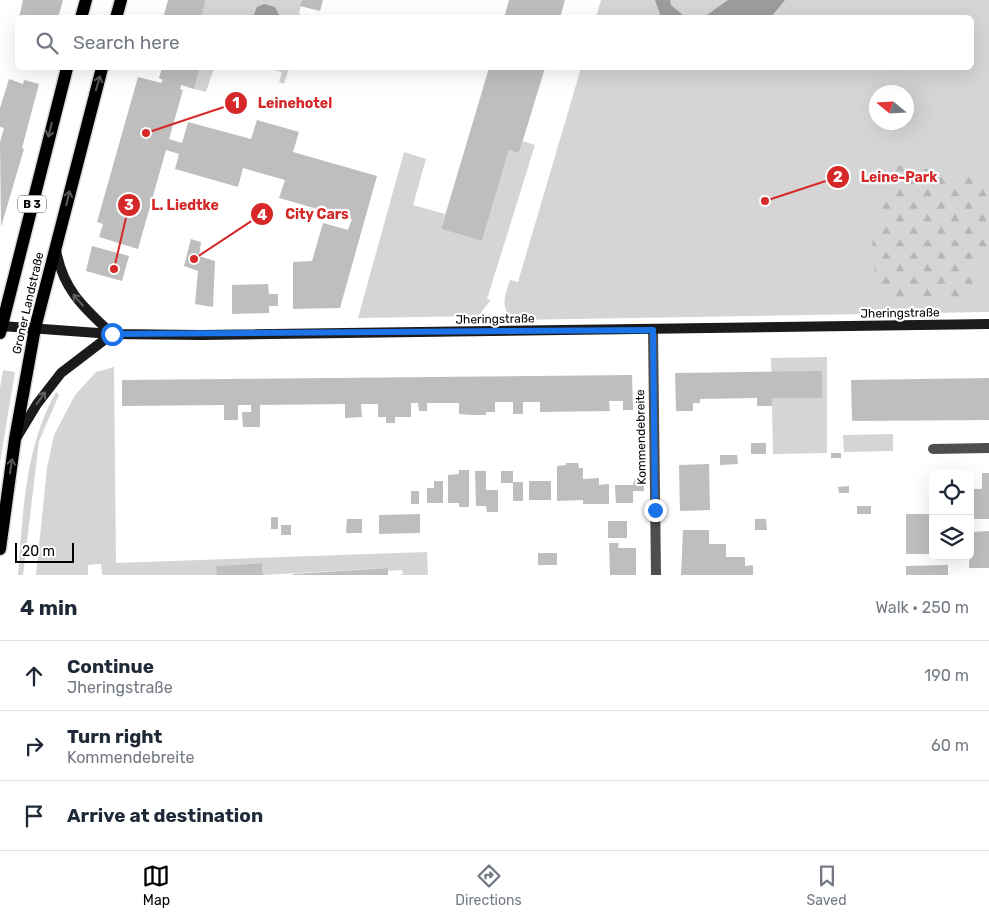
<!DOCTYPE html>
<meta charset="utf-8">
<style>
:root{--surface:#fff;--page:#f6f6f7;--text:#1f2937;--muted:#747a83;--line:#e0e1e3;--accent:#000}
body{margin:0;font-family:Rubik,sans-serif;background:var(--page);color:var(--text)}
.controls{position:absolute;right:15px;bottom:15px;display:grid;overflow:hidden;border-radius:8px;box-shadow:0 5px 20px #0002}
.controls button{width:45px;height:45px;display:grid;place-items:center;padding:0;border:0;border-bottom:1px solid var(--line);background:var(--surface);color:var(--text);font:25px sans-serif}
.compass{position:absolute;left:869px;top:85px;width:45px;height:45px;border-radius:50%;background:var(--surface);box-shadow:0 5px 20px #0002;rotate:288deg}
.scale{position:absolute;left:15px;bottom:12px;width:59px;box-sizing:border-box;padding-left:5px;border:2px solid #000;border-top:0;font-size:14px;line-height:18px;white-space:nowrap;color:#000;-webkit-text-stroke:4px #fff;paint-order:stroke}
.stop{position:absolute;width:15px;height:15px;margin:-11px;border:4px solid #1a73e8;border-radius:50%;background:#fff}
.stop.end{background:#1a73e8;border-color:#fff;box-shadow:0 1px 5px #0008}
.list{margin:0;padding:0;list-style:none}
h2{display:flex;justify-content:space-between;align-items:center;height:65px;margin:0;padding:0 20px;font-size:21px}
h2 small{font-size:16px;font-weight:400;color:var(--muted)}
.list li{display:grid;grid-template-columns:32px 1fr auto;gap:15px;align-items:center;box-sizing:border-box;height:70px;padding:0 20px;border-top:1px solid var(--line)}
.list b{display:block;font-size:19px;white-space:nowrap}
.list p{margin:0;font-size:16px;white-space:nowrap;color:var(--muted)}
.list em{font-size:16px;font-style:normal;color:var(--muted)}
.icon{flex:none;width:28px;height:28px;fill:none;stroke:currentColor;stroke-width:2;stroke-linecap:round;stroke-linejoin:round}
.map{position:relative;flex:none;width:989px;height:575px;overflow:hidden}
.search{position:absolute;background:var(--surface);box-shadow:0 5px 20px #0002;left:15px;right:15px;top:15px;height:55px;display:flex;align-items:center;gap:12px;box-sizing:border-box;padding:0 18px;border-radius:8px;color:var(--muted);font-size:19px}
.sheet{height:275px;background:var(--surface)}
nav{display:flex;justify-content:space-around;align-items:center;box-sizing:border-box;height:70px;border-top:1px solid var(--line);background:var(--surface);font-size:14px;color:var(--muted)}
nav a{display:grid;justify-items:center;gap:2px}
nav .on{color:var(--accent)}
.map>svg:first-child{display:block}
.green{fill:#d5d5d5;fill-rule:evenodd}
.forest{fill:url(#forest-firs)}
.water{fill:#9c9c9c}
.building{fill:#bebebe}
.lines{fill:none;stroke-linecap:round;stroke-linejoin:round}
.primary-casing{stroke:#dbdbdb;stroke-width:15}
.service{stroke:#4e4e4e;stroke-width:10}
.minor{stroke:#4e4e4e;stroke-width:10}
.secondary{stroke:#1b1b1b;stroke-width:10}
.primary{stroke:#000;stroke-width:12}
.oneway{stroke:#595959}
.oneway2{stroke:#5f5f5f}
.route{stroke:#1a73e8;stroke-width:6}
.labels{text-anchor:middle;dominant-baseline:central;stroke-width:4.5;stroke-linejoin:round;paint-order:stroke}
.shield{fill:#fff;stroke:#4c4c4c;stroke-width:1}
.shield-label{font-size:11px;font-weight:bold;fill:#000}
.street-label{font-size:12px;fill:#000;stroke:#fff}
.leader{fill:none;stroke:#d62828;stroke-width:2}
.callout-dot{fill:#d62828;stroke:#fff;stroke-width:2}
.mark-label{font-size:15px;text-anchor:middle;font-weight:bold;fill:#fff}
.callout-label{font-size:14px;text-anchor:middle;font-weight:bold;fill:#d62828;stroke:#fff;stroke-width:4.5;stroke-linejoin:round;paint-order:stroke}
</style>
<div class="map">
<svg width="989" height="575" viewBox="0 0 989 575">
<defs>
<pattern id="forest-firs" width="22" height="20" patternUnits="userSpaceOnUse" patternTransform="scale(1.25)"><rect width="22" height="20" fill="#d5d5d5"/><path d="M5 1l3.5 6h-7zM16 11l3.5 6h-7z" fill="#b5b5b5"/></pattern>
</defs>
<rect width="100%" height="100%" fill="#fff"/>
<g class="green">
<polygon points="206,0 302,0 299,14 310,17 201,18"/>
<path d="M601,0H989V312L514,320C499,308 505,296 510,280L518,282L581,68H972V18L596,17ZM876,92H906V122H876Z"/>
<polygon points="200,68 214,68 206,92 194,89"/>
<polygon points="266,68 289,68 284,84 279,82 282,72"/>
<polygon points="523,141 535,145 487,299 491,300 478,316 358,318 404,152 426,159 413,205 445,214 441,229 482,241 509,150 519,153"/>
<polygon points="827,357 827,453 773,454 771,358"/>
<polygon points="114,367 116,563 427,552 428,575 400,575 403,574 402,570 388,571 387,568 263,575 262,563 217,566 217,575 102,575 101,564 88,565 88,575 36,575 47,468 54,435 75,395 96,372"/>
<polygon points="3,370 15,372 0,463 0,388"/>
<path d="M56,392L59,395L39,441L23,575H18C23,513 25,447 56,392Z"/>
<polygon points="893,434 893,451 844,452 843,435"/>
</g>
<polygon class="forest" points="892,165 989,176 989,258 977,259 976,295 914,302 876,292 872,237"/>
<g class="water">
<polygon points="655,0 670,0 671,5 685,17 661,17"/>
<polygon points="728,0 785,0 771,17 704,17"/>
<polygon points="264,4 275,7 280,17 253,17 257,7"/>
</g>
<g class="building">
<polygon points="23,0 63,0 58,18 19,18"/>
<polygon points="168,0 206,0 201,18 163,18"/>
<polygon points="302,0 323,0 320,11 300,6"/>
<polygon points="509,0 565,0 560,18 504,18"/>
<polygon points="162,68 200,68 194,89 181,85 180,89 183,90 169,139 182,143 188,122 251,139 257,120 299,132 293,152 377,176 340,308 293,309 293,262 312,261 323,223 348,230 352,219 279,198 285,180 243,168 238,187 175,169 179,154 166,150 138,249 99,237 103,224 97,222 138,77 161,83 163,80 159,78"/>
<polygon points="489,68 545,68 519,153 509,150 482,241 441,229"/>
<polygon points="9,79 23,84 24,80 39,84 22,148 24,149 1,227 0,142 4,128 0,127 0,108"/>
<polygon points="191,239 201,242 199,256 215,261 213,307 195,304 198,271 184,266"/>
<polygon points="92,246 129,256 122,281 86,271"/>
<polygon points="268,284 269,294 278,294 278,306 269,306 269,313 232,314 232,285"/>
<polygon points="822,371 822,398 772,398 772,406 757,406 757,398 700,399 700,403 693,403 693,411 676,411 675,373"/>
<polygon points="632,375 633,410 623,410 623,401 609,401 610,411 540,412 540,402 523,402 523,414 513,414 513,402 495,402 495,412 486,412 486,415 473,415 459,414 459,403 427,403 427,411 419,411 418,403 411,403 411,417 395,417 395,423 386,423 386,417 378,417 378,404 361,404 362,417 345,418 345,404 260,405 260,427 243,427 242,412 251,412 251,405 238,405 238,420 224,420 224,405 122,406 122,380"/>
<polygon points="989,378 989,420 852,421 851,380"/>
<rect x="751" y="443" width="15" height="11"/>
<rect x="831" y="453" width="10" height="5"/>
<polygon points="720,455 737,455 738,464 720,465"/>
<polygon points="566,463 578,463 579,468 583,468 583,479 599,478 599,485 609,484 609,504 583,504 583,500 557,501 557,466 566,465"/>
<polygon points="709,464 710,510 680,511 679,465"/>
<polygon points="459,470 469,470 469,507 459,507 459,503 448,503 448,475 459,474"/>
<polygon points="475,471 486,471 486,490 498,490 498,512 487,512 486,506 476,506"/>
<polygon points="501,471 513,471 513,482 523,482 523,501 513,501 513,483 501,483"/>
<polygon points="982,473 989,473 989,519 970,519 970,489 982,489"/>
<polygon points="635,479 644,479 644,491 633,491 633,503 616,503 615,485 633,485"/>
<polygon points="434,481 443,481 443,503 427,503 427,488 434,488"/>
<rect x="529" y="481" width="22" height="19"/>
<polygon points="849,486 849,493 839,493 838,487"/>
<rect x="411" y="491" width="8" height="13"/>
<polygon points="929,497 933,497 933,554 906,554 906,514 930,514"/>
<rect x="857" y="506" width="14" height="8"/>
<polygon points="420,514 420,533 379,534 379,515"/>
<rect x="271" y="517" width="7" height="12"/>
<polygon points="347,519 362,519 362,533 346,533"/>
<polygon points="755,519 766,519 767,530 755,530"/>
<rect x="608" y="521" width="19" height="17"/>
<rect x="281" y="525" width="10" height="10"/>
<polygon points="683,530 709,530 709,544 726,544 726,557 745,557 745,566 753,565 753,575 681,575"/>
<polygon points="989,531 989,568 969,568 970,532"/>
<polygon points="609,543 619,543 618,548 636,548 636,575 610,575"/>
<rect x="538" y="553" width="19" height="12"/>
<polygon points="262,563 263,575 217,575 216,566"/>
<polygon points="948,565 948,575 906,575 906,566"/>
<polygon points="388,568 388,575 293,575 293,574"/>
</g>
<g class="lines">
<defs>
<g id="primary">
<polyline points="81,18 86,0"/>
<polyline points="116,18 121,0"/>
<polyline points="0,333 67,68"/>
<polyline points="0,549 15,439 35,328 102,68"/>
</g>
</defs>
<use href="#primary" class="primary-casing"/>
<polyline class="service" points="933,449 989,448"/>
<polyline class="minor" points="653,330 656,575"/>
<g class="secondary">
<path d="M56,250C63,290 84,308 112,334"/>
<polyline points="1,326 112,334 201,335 989,324"/>
<polyline points="17,437 37,404 61,373 112,334"/>
</g>
<use href="#primary" class="primary"/>
</g>
<defs><path id="oneway-shaft" d="M-6 0H5M1.5-3L5.5 0L1.5 3" fill="none" stroke-width="1.6" stroke-linecap="round" stroke-linejoin="round" transform="scale(1.25)"/></defs>
<g class="oneway">
<use href="#oneway-shaft" transform="translate(98 83) rotate(-74)"/>
<use href="#oneway-shaft" transform="translate(50 130) rotate(104)"/>
<use href="#oneway-shaft" transform="translate(68 198) rotate(-76)"/>
<use href="#oneway-shaft" transform="translate(11 466) rotate(-82)"/>
</g>
<g class="oneway2">
<use href="#oneway-shaft" transform="translate(78 300) rotate(-131)"/>
<use href="#oneway-shaft" transform="translate(41 398) rotate(-54)"/>
</g>
<g class="lines">
<polyline class="route" points="112,334 653,330 655,510"/>
</g>
<g class="labels">
<rect class="shield" x="18" y="195.5" width="28" height="17" rx="4"/>
<g class="shield-label">
<text x="32" y="204">B 3</text>
</g>
<g class="street-label">
<text transform="translate(28 303) rotate(-77)">Groner Landstraße</text>
<text transform="translate(900 313) rotate(-1)">Jheringstraße</text>
<text transform="translate(495 319) rotate(-1)">Jheringstraße</text>
<text transform="translate(641 437) rotate(-91)">Kommendebreite</text>
</g>
</g>
<path class="leader" d="M146 133L236 103M765 201L838 177M114 269L129 205M194 259L262 214"/>
<g class="callout-dot">
<circle cx="146" cy="133" r="5"/>
<circle cx="765" cy="201" r="5"/>
<circle cx="114" cy="269" r="5"/>
<circle cx="194" cy="259" r="5"/>
<circle cx="236" cy="103" r="12"/>
<circle cx="838" cy="177" r="12"/>
<circle cx="129" cy="205" r="12"/>
<circle cx="262" cy="214" r="12"/>
</g>
<g class="mark-label">
<text x="236" y="108">1</text>
<text x="838" y="182">2</text>
<text x="129" y="210">3</text>
<text x="262" y="220">4</text>
</g>
<g class="callout-label">
<text x="295" y="108">Leinehotel</text>
<text x="899" y="182">Leine-Park</text>
<text x="185" y="210">L. Liedtke</text>
<text x="317" y="219">City Cars</text>
</g>
</svg>
<div class="controls">
<button><svg class="icon" aria-label="locate" viewBox="0 0 24 24"><circle cx="12" cy="12" r="6"/><path d="M12 2v4M12 18v4M2 12h4M18 12h4"/></svg></button>
<button><svg class="icon" aria-label="layers" viewBox="0 0 24 24"><path d="M12 4l9 5-9 5-9-5zM3 14l9 5 9-5"/></svg></button>
</div>
<svg class="compass" viewBox="-18 -18 36 36"><path d="M0-13l5 13h-10z" fill="#e53935"/><path d="M0 13l5-13h-10z" fill="#747a83"/></svg>
<div class="scale">20 m</div>
<div class="stop" style="left:112px;top:334px"></div>
<div class="stop end" style="left:655px;top:510px"></div>
<div class="search"><svg class="icon" aria-label="search" viewBox="0 0 24 24"><circle cx="10" cy="10" r="6"/><path d="M15 15l6 6"/></svg>Search here</div>
</div>
<section class="sheet">
<h2>4 min<small>Walk · 250 m</small></h2>
<ul class="list">
<li><svg class="icon" aria-label="ahead" viewBox="0 0 24 24"><path d="M12 20V5M6 11l6-6 6 6"/></svg><div><b>Continue</b><p>Jheringstraße</p></div><em>190 m</em></li>
<li><svg class="icon" aria-label="right" viewBox="0 0 24 24"><path d="M7 20v-9h11M14 6l5 5-5 5"/></svg><div><b>Turn right</b><p>Kommendebreite</p></div><em>60 m</em></li>
<li><svg class="icon" aria-label="arrive" viewBox="0 0 24 24"><path d="M6 21V4h12l-3 4 3 4H6"/></svg><div><b>Arrive at destination</b></div></li>
</ul>
</section>
<nav>
<a class="on"><svg class="icon" aria-label="map" viewBox="0 0 24 24"><path d="M3 6l6-2 6 2 6-2v14l-6 2-6-2-6 2zM9 4v14M15 6v14"/></svg>Map</a>
<a><svg class="icon" aria-label="directions" viewBox="0 0 24 24"><path d="M12 3l9 9-9 9-9-9zM9 14v-3h6M13 9l2 2-2 2"/></svg>Directions</a>
<a><svg class="icon" aria-label="saved" viewBox="0 0 24 24"><path d="M7 4h10v16l-5-4-5 4z"/></svg>Saved</a>
</nav>
